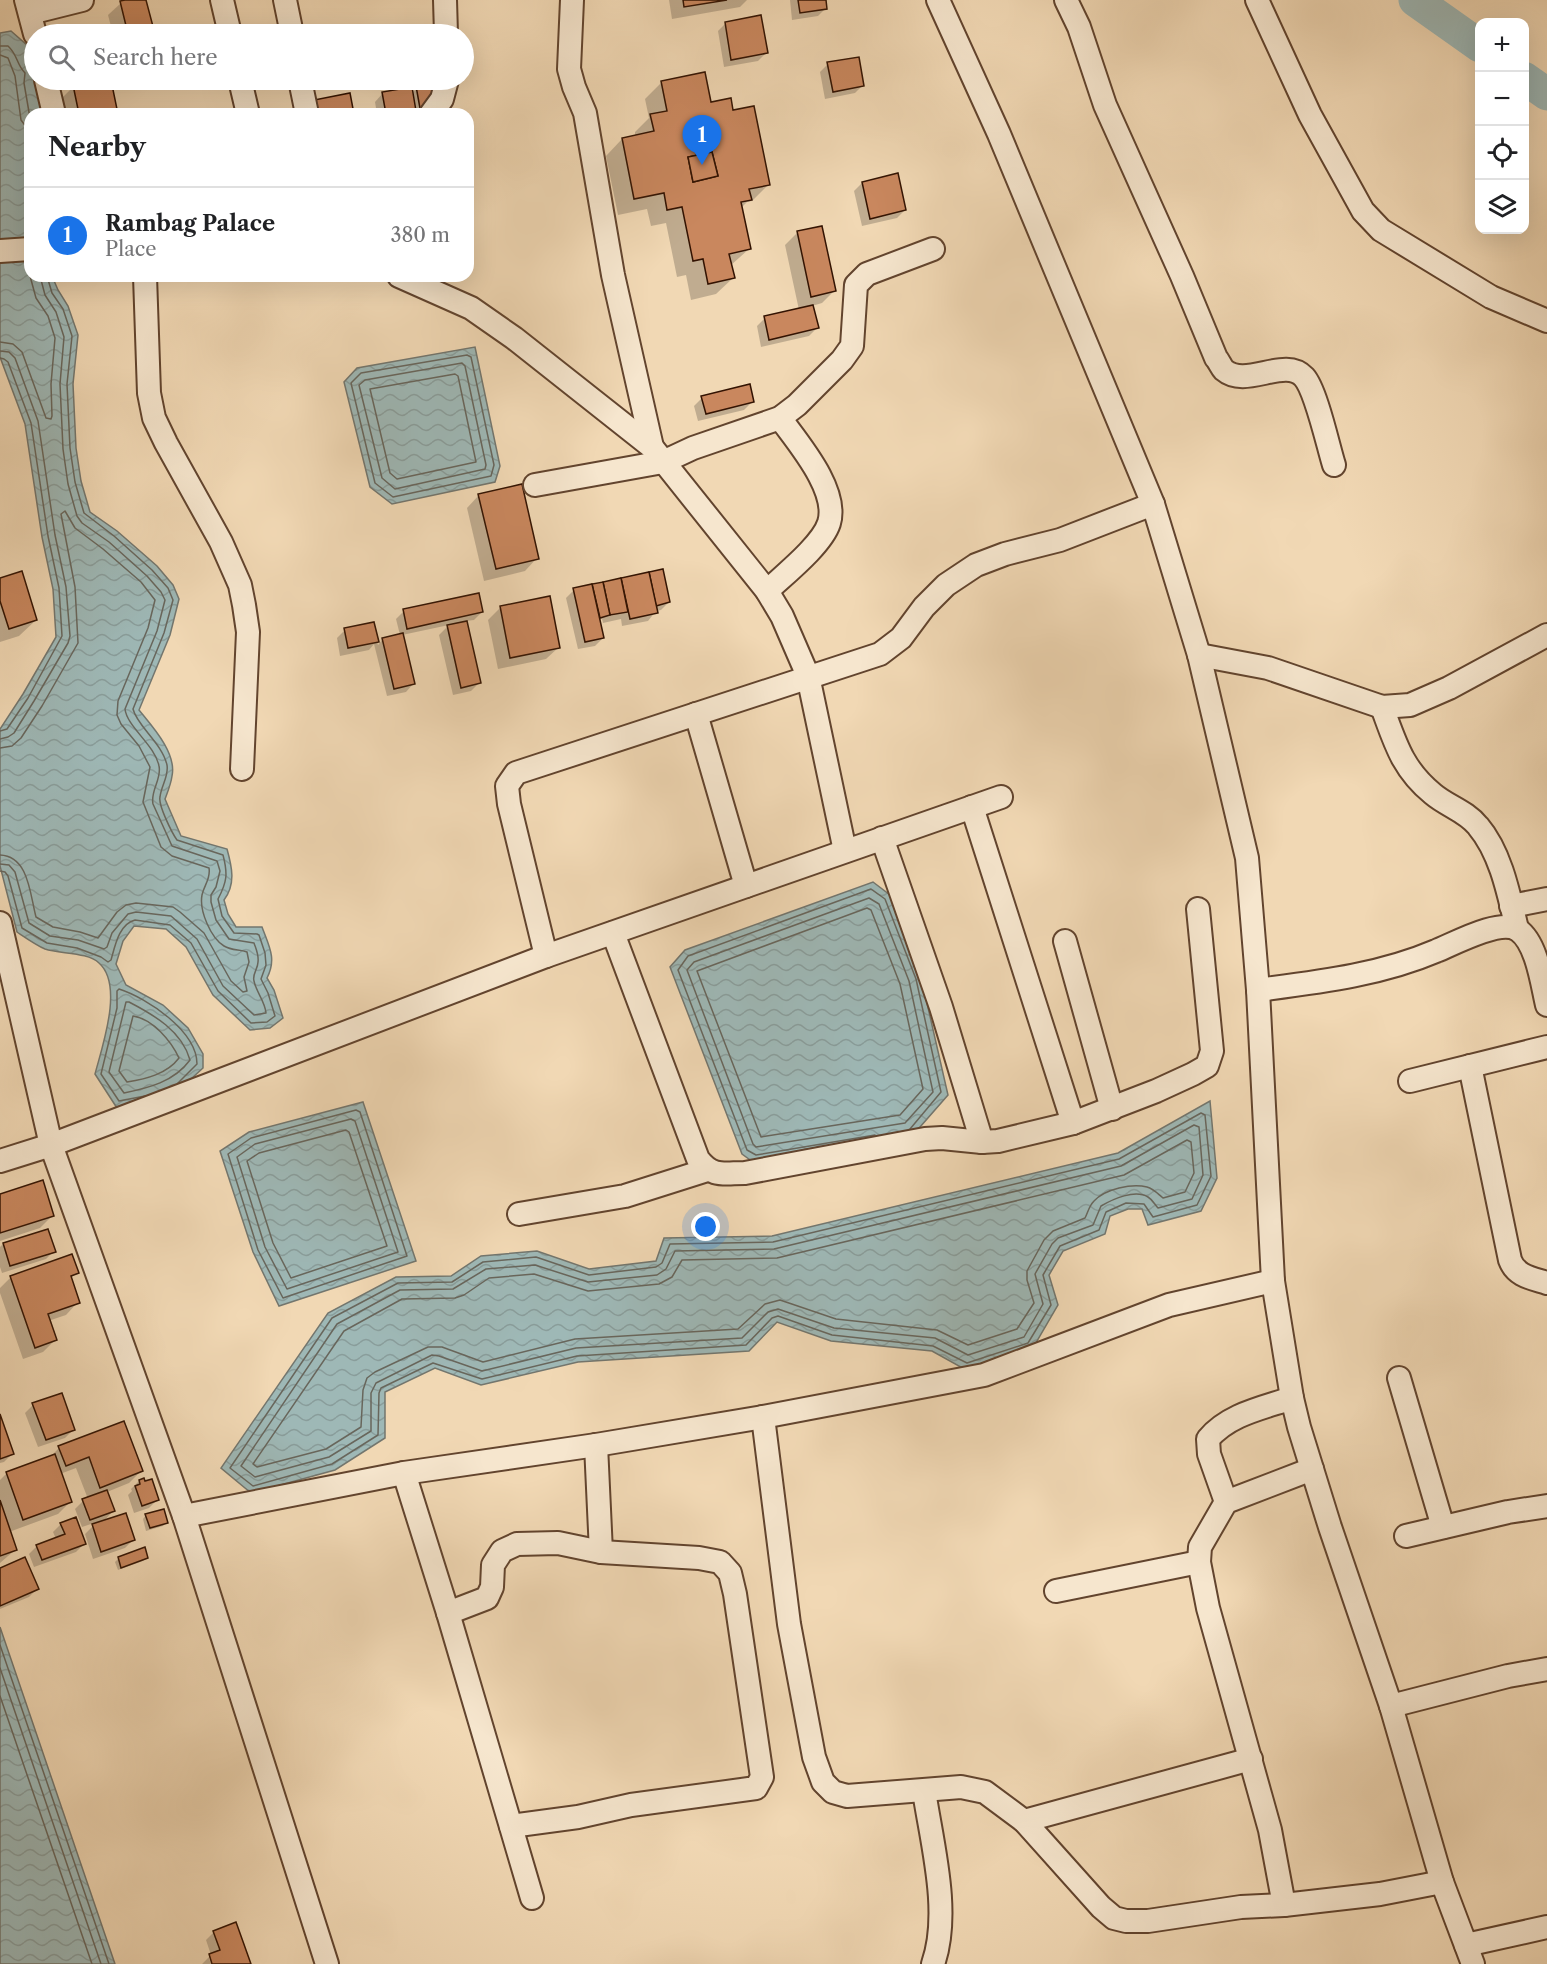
<!DOCTYPE html>
<meta charset="utf-8">
<style>
:root{--surface:#fff;--page:#f2f2f2;--text:#202124;--muted:#757577;--line:#e0e0e0;--accent:#1a73e8}
body{margin:0;font-family:"Libre Caslon Text",serif;background:var(--page);color:var(--text)}
.controls{position:absolute;right:18px;top:18px;display:grid;overflow:hidden;border-radius:12px;box-shadow:0 6px 24px #0002}
.controls button{width:54px;height:54px;display:grid;place-items:center;padding:0;border:0;border-bottom:2px solid var(--line);background:var(--surface);color:var(--text);font:30px sans-serif}
.you{position:absolute;left:706px;top:1227px;width:21px;height:21px;margin:-15px;border:4px solid #fff;border-radius:50%;background:#1a73e8;box-shadow:0 0 0 9px #1a73e833}
.badge{display:grid;place-items:center;width:39px;height:39px;border-radius:50%;background:var(--accent);color:#fff;font-size:20px;font-weight:700}
.pin{position:absolute;translate:-50% -50px;filter:drop-shadow(0 2px 3px #0008)}
.pin::after{content:'';position:absolute;top:32px;width:21px;height:18px;background:inherit;clip-path:polygon(0 0,100% 0,50% 100%)}
.list{margin:0;padding:0;list-style:none}
h2{display:flex;justify-content:space-between;align-items:center;height:78px;margin:0;padding:0 24px;font-size:26px}
h2 small{font-size:20px;font-weight:400;color:var(--muted)}
.list li{display:grid;grid-template-columns:39px 1fr auto;gap:18px;align-items:center;box-sizing:border-box;height:96px;padding:0 24px;border-top:2px solid var(--line)}
.list b{display:block;font-size:22px;white-space:nowrap}
.list p{margin:0;font-size:20px;white-space:nowrap;color:var(--muted)}
.list em{font-size:20px;font-style:normal;color:var(--muted)}
.icon{flex:none;width:33px;height:33px;fill:none;stroke:currentColor;stroke-width:2;stroke-linecap:round;stroke-linejoin:round}
.map{position:relative;flex:none;width:1547px;height:1964px;overflow:hidden}
.search{position:absolute;background:var(--surface);box-shadow:0 6px 24px #0002;left:24px;top:24px;width:450px;height:66px;display:flex;align-items:center;gap:15px;box-sizing:border-box;padding:0 21px;border-radius:33px;color:var(--muted);font-size:22px}
.panel{position:absolute;background:var(--surface);box-shadow:0 6px 24px #0002;left:24px;top:108px;width:450px;height:174px;border-radius:18px}
.map>svg:first-child{display:block}
.water{fill:url(#water-waves);stroke:#73766e;stroke-width:1.5}
.shadow{fill:#0003;fill-rule:evenodd}
.lines{fill:none;stroke-linecap:round;stroke-linejoin:round}
.shore{stroke:#68665c;stroke-width:1.5}
.river{stroke:#9eb8b6;stroke-width:33}
.building{fill:#c9875e;stroke:#331302;stroke-width:1.5;fill-rule:evenodd}
.minor-casing{stroke:#62442e;stroke-width:26}
.minor{stroke:#f6e6ce;stroke-width:22}
</style>
<div class="map">
<svg width="1547" height="1964" viewBox="0 0 1547 1964">
<defs>
<pattern id="water-waves" width="16" height="10" patternUnits="userSpaceOnUse" patternTransform="scale(1.5)"><rect width="16" height="10" fill="#9eb8b6"/><path d="M0 5q4-4 8 0t8 0" fill="none" stroke="#899d9b"/></pattern>
</defs>
<rect width="100%" height="100%" fill="#f1d8b4"/>
<filter id="stains"><feTurbulence type="fractalNoise" baseFrequency=".00333" numOctaves="4"/><feColorMatrix values="0 0 0 0 .2 0 0 0 0 .09 0 0 0 0 .02 0 0 0 .5 -.17"/></filter>
<radialGradient id="worn" r=".72"><stop offset=".6" stop-color="#630" stop-opacity="0"/><stop offset="1" stop-color="#630" stop-opacity=".3"/></radialGradient>
<g class="water">
<path d="M11,31L28,46L34,71V80H37L42,100V114H30V276H52L58,290L68,306L78,335L73,384L76,448L81,481L90,512L117,531L157,566L173,585L179,599L170,635L139,710C152,726 177,753 172,776C171,784 168,791 165,799L181,836L227,849C232,867 236,884 224,900L228,914L236,927H262C269,946 277,959 267,978L274,990L283,1018L270,1028L250,1030L213,995L186,947L166,929L134,926L123,941L116,964L126,985L163,1005L188,1028L203,1054V1068L180,1089L117,1108L95,1074C102,1047 124,985 99,963C88,952 60,954 45,949C36,945 26,938 17,932L0,866V729L23,694L56,637L53,589L42,537L25,424L0,357V33Z"/>
<polygon points="475,347 500,466 495,482 392,504 370,487 344,382 357,368"/>
<polygon points="873,882 890,895 921,977 948,1095 913,1135 753,1162 742,1154 670,967 685,950"/>
<polygon points="1210,1101 1217,1178 1201,1211 1148,1225 1142,1209 1128,1209 1110,1216 1105,1234 1063,1251 1049,1275 1058,1305 1033,1348 966,1370 932,1351 831,1341 777,1322 749,1351 578,1362 481,1385 435,1368 385,1392 385,1438 335,1470 251,1493 221,1468 328,1313 396,1277 451,1276 481,1256 537,1251 589,1269 656,1261 664,1238 772,1236 1118,1153"/>
<polygon points="363,1102 416,1261 279,1306 253,1252 220,1151 249,1132"/>
<polygon points="0,1627 115,1964 0,1964"/>
</g>
<g class="shadow">
<polygon points="131,0 145,0 154,34 113,34 108,15 121,3"/>
<polygon points="669,0 747,0 740,7 672,19"/>
<polygon points="790,0 824,0 826,8 818,16 792,20"/>
<polygon points="726,23 766,53 758,61 724,67 718,31"/>
<polygon points="828,64 863,85 855,93 825,99 820,72"/>
<polygon points="110,80 116,114 59,114 57,103 74,86"/>
<path d="M388,80H428L420,87L423,114H377L375,102L383,93L389,92ZM418,87L414,91L411,93V88Z"/>
<polygon points="662,82 732,111 769,184 752,201 747,202 741,208 749,249 730,266 733,278 716,294 691,300 686,275 677,277 666,223 651,226 647,209 618,215 606,156 622,139 635,137 635,132 649,118 645,99"/>
<polygon points="862,183 905,210 897,218 862,226 854,191"/>
<polygon points="798,232 834,291 822,303 812,306 817,328 809,336 761,347 757,326 765,318 799,310 785,245"/>
<polygon points="702,398 752,402 744,410 698,421 694,406"/>
<polygon points="479,495 537,558 525,571 484,581 467,508"/>
<polygon points="662,571 669,602 661,610 656,611 648,621 622,626 621,619 603,623 602,619 599,620 603,638 595,646 578,649 566,598 574,590"/>
<polygon points="0,580 36,620 19,636 0,642"/>
<polygon points="500,608 559,647 546,659 498,669 488,620"/>
<polygon points="404,611 482,612 474,620 466,621 479,683 471,691 453,695 439,635 449,625 402,635 414,683 406,692 387,696 374,644 369,650 340,656 337,638 345,630 373,624 378,645 383,639 400,635 396,619"/>
<polygon points="0,1196 53,1215 40,1228 0,1241"/>
<polygon points="3,1244 54,1251 46,1259 2,1273 0,1267 0,1247"/>
<polygon points="77,1272 70,1279 78,1302 66,1315 48,1321 55,1340 43,1352 23,1359 0,1293 0,1288 11,1277"/>
<polygon points="33,1405 73,1430 65,1438 38,1447 25,1413"/>
<polygon points="0,1418 12,1454 4,1462 0,1463"/>
<polygon points="59,1448 141,1471 129,1483 107,1492 114,1510 102,1523 133,1540 125,1548 93,1559 85,1534 97,1522 82,1527 75,1509 83,1501 88,1499 76,1468 60,1474 70,1502 58,1514 9,1532 15,1550 0,1563 0,1480 7,1473 49,1458"/>
<polygon points="143,1480 157,1500 149,1508 134,1513 128,1495 132,1491 131,1489 139,1481"/>
<polygon points="146,1515 166,1523 163,1526 146,1531 143,1519"/>
<polygon points="61,1524 84,1544 76,1552 34,1567 29,1554 37,1546 56,1539 53,1532"/>
<polygon points="119,1558 147,1558 143,1561 118,1570 115,1562"/>
<polygon points="0,1570 37,1589 29,1597 0,1609"/>
<polygon points="214,1932 249,1964 214,1964 212,1958 209,1958 211,1964 202,1964 211,1955 206,1940"/>
</g>
<g class="lines">
<g class="shore">
<path d="M0,46H8C18,55 16,64 25,73L24,83L30,118"/>
<polyline points="0,55 8,58 15,76 21,120 30,132"/>
<polyline points="0,342 13,344 22,352 46,418 51,419 52,416 51,384 55,338 48,316 36,298 30,276"/>
<polyline points="0,351 9,352 15,358 38,421 55,535 66,587 70,636 68,643 34,701 14,733 8,737 0,739"/>
<polygon points="467,355 471,357 494,465 491,476 393,497 375,483 351,383 361,373"/>
<polyline points="0,358 4,359 8,362 31,423 48,536 59,588 62,636 28,698 7,729 0,731"/>
<polygon points="462,363 465,366 486,465 485,469 395,489 382,478 359,385 365,380"/>
<polygon points="455,374 458,376 476,462 397,479 390,473 370,389"/>
<path d="M0,748L12,746L21,738L42,706L78,643L75,587L61,514L65,511L75,528L103,549L141,582L155,600L148,628L118,701L117,715L121,724L139,746L150,767L143,802L161,847L172,856L209,868C211,879 204,885 202,895C199,911 211,938 224,946C232,951 240,949 247,952L249,962L244,977L247,991L243,992L231,981L204,933L180,912L173,907L136,903L126,905L117,912L98,938L80,932L53,927L36,917C30,895 29,856 0,855"/>
<path d="M0,864L9,865L15,872L29,923L50,936L78,940L104,949L107,947L112,933L128,914L136,912L171,916L197,939L223,986L254,1015L266,1013C265,1001 256,992 254,981C252,974 258,969 258,962C259,955 256,949 254,943L229,939L216,920L211,902V895L216,887L220,871L217,861L172,846L153,804C150,791 162,779 159,766C155,745 127,727 125,709L157,631L165,600L161,592L147,576L109,542L82,523L77,516L68,484L63,449L60,384L64,337L56,312L45,295L40,276"/>
<path d="M0,871L5,872L8,876L22,928L47,943L77,948L101,957L108,962L111,960C115,946 119,924 135,920L170,925L191,943L218,991L251,1023L267,1022L275,1016L268,993L261,979L266,965L265,953L259,935L257,934L234,933L222,916L218,899C227,882 228,874 223,855L177,840C172,833 158,805 160,797C161,786 169,776 167,765C162,743 137,726 133,709L164,633L173,600L168,588L152,570L114,536L84,513L75,482L70,448L67,384L72,336L63,309L52,293L47,276"/>
<polygon points="869,898 879,904 909,981 933,1092 905,1123 756,1147 753,1144 687,970 694,962"/>
<polygon points="867,908 871,910 900,984 923,1089 900,1115 761,1137 697,971"/>
<path d="M126,1002H129C154,1015 182,1031 190,1060C174,1082 148,1088 124,1093L109,1072Z"/>
<path d="M133,1016C153,1019 171,1041 179,1058C167,1074 146,1079 127,1082L119,1071Z"/>
<path d="M145,1096L119,1101L101,1074L117,1008V991L119,989C147,998 197,1031 197,1064L178,1083"/>
<polygon points="356,1110 360,1112 407,1256 283,1298 258,1250 228,1154 251,1138"/>
<polygon points="1201,1113 1205,1115 1211,1176 1197,1205 1153,1217 1144,1204 1126,1203 1106,1212 1099,1230 1060,1246 1043,1275 1051,1305 1028,1343 967,1363 933,1346 832,1335 778,1316 772,1318 746,1345 577,1356 482,1379 433,1363 381,1388 379,1393 378,1435 332,1464 253,1486 230,1468 332,1318 398,1283 452,1282 483,1262 536,1257 589,1275 656,1267 662,1263 670,1244 773,1242 1119,1159"/>
<polygon points="351,1119 355,1121 398,1252 287,1289 265,1247 237,1157 255,1144"/>
<path d="M1194,1125L1199,1127L1203,1175L1192,1199L1158,1208C1155,1205 1153,1200 1148,1197C1135,1189 1113,1199 1101,1206L1093,1225L1058,1238L1052,1244L1035,1274L1043,1304L1024,1337L968,1355L935,1338L834,1328L778,1309L768,1312L742,1338L576,1348L482,1371L439,1356L432,1355L376,1383L371,1393V1431L329,1457L255,1477L241,1466L337,1324L400,1290L453,1289L486,1269L535,1265L588,1282L657,1275L666,1269L675,1251L774,1249L1121,1166Z"/>
<polygon points="346,1130 349,1132 387,1246 291,1278 273,1243 247,1161 259,1153"/>
<polyline points="875,1135 756,1155 747,1150 678,970 688,956 871,889 885,899 916,979 941,1092 910,1129"/>
<path d="M1187,1140L1191,1142L1194,1173L1185,1192L1163,1198C1158,1194 1154,1189 1147,1187C1132,1183 1105,1189 1094,1201C1089,1206 1088,1212 1085,1218L1053,1231L1044,1240L1027,1271V1280L1034,1303L1017,1329L968,1345L937,1330L836,1319L780,1300L765,1304L738,1329L575,1339L483,1362L442,1347H428L375,1372L367,1378L363,1390L361,1427L326,1449L257,1467L253,1464L344,1331L402,1299L455,1298L464,1295L489,1278L534,1274L588,1291L659,1284L672,1277L682,1260L777,1258L1124,1175Z"/>
<polyline points="0,1645 109,1964"/>
<polyline points="0,1668 101,1964"/>
<polyline points="0,1696 92,1964"/>
</g>
<g class="river">
<polyline points="1415,0 1480,46"/>
<polyline points="1524,78 1547,94"/>
</g>
</g>
<g class="building">
<polygon points="125,0 146,0 155,34 128,34 120,1"/>
<polygon points="683,0 727,0 684,7"/>
<polygon points="798,0 826,0 827,9 800,13"/>
<polygon points="761,15 768,53 731,60 725,22"/>
<polygon points="859,57 864,86 833,92 827,62"/>
<path d="M705,72L711,102L731,98L733,110L754,106L770,185L749,189L752,200L741,202L751,249L729,254L735,278L708,284L703,259L693,261L682,207L667,210L664,193L634,199L622,138L654,131L650,114L667,111L661,81ZM712,152L718,176L693,182L688,157Z"/>
<polygon points="100,80 111,80 118,114 79,114 73,85"/>
<polygon points="440,82 421,114 416,86"/>
<polygon points="412,87 416,111 414,114 386,114 382,92"/>
<polygon points="350,93 354,114 311,114 309,101"/>
<polygon points="712,152 718,176 693,182 688,157"/>
<polygon points="898,173 906,210 870,219 862,182"/>
<polygon points="822,226 836,291 811,297 797,231"/>
<polygon points="813,305 819,328 769,340 764,316"/>
<polygon points="750,384 754,402 706,414 701,396"/>
<polygon points="522,484 539,559 496,569 478,494"/>
<polygon points="663,569 670,602 656,606 649,572"/>
<polygon points="22,571 37,620 9,629 0,601 0,578"/>
<polygon points="649,572 658,613 630,619 621,578"/>
<polygon points="621,578 628,612 610,615 603,582"/>
<polygon points="603,582 610,615 600,618 592,584"/>
<polygon points="592,584 604,638 585,642 573,588"/>
<polygon points="479,593 483,612 407,629 403,609"/>
<polygon points="550,596 560,648 510,658 500,606"/>
<polygon points="467,621 481,683 461,688 447,625"/>
<polygon points="374,622 379,642 348,648 344,628"/>
<polygon points="403,633 415,684 394,689 382,638"/>
<polygon points="43,1180 54,1216 0,1233 0,1194"/>
<polygon points="48,1229 56,1252 10,1266 3,1243"/>
<polygon points="72,1254 79,1273 71,1276 80,1303 48,1314 57,1340 35,1348 10,1276"/>
<polygon points="62,1393 75,1430 46,1440 32,1403"/>
<polygon points="0,1414 14,1454 0,1459"/>
<polygon points="124,1421 143,1471 100,1488 89,1457 66,1466 58,1446"/>
<polygon points="55,1454 72,1502 23,1520 6,1472"/>
<polygon points="144,1478 145,1481 152,1479 159,1500 142,1506 135,1486 140,1484 139,1480"/>
<polygon points="107,1490 115,1511 90,1520 82,1499"/>
<polygon points="0,1500 17,1550 0,1556"/>
<polygon points="164,1509 168,1523 150,1528 145,1514"/>
<polygon points="126,1513 135,1540 101,1552 92,1524"/>
<polygon points="76,1517 86,1544 42,1560 36,1545 65,1534 60,1523"/>
<polygon points="145,1547 148,1558 121,1568 118,1557"/>
<polygon points="25,1557 39,1589 0,1606 0,1568"/>
<polygon points="236,1922 251,1964 212,1964 209,1954 220,1950 213,1931"/>
</g>
<g class="lines">
<defs>
<g id="minor">
<polyline points="26,0 35,34"/>
<polyline points="222,0 230,34"/>
<polyline points="285,0 292,34"/>
<polyline points="445,0 446,34"/>
<polyline points="572,0 569,69 574,87 585,113 613,275 652,447"/>
<polyline points="938,0 999,134 1153,504 1199,655 1247,858 1258,990 1273,1281 1292,1398 1299,1427 1330,1527 1391,1706 1442,1882 1473,1964"/>
<path d="M1066,0L1079,27L1105,105L1182,276L1216,358C1219,361 1221,367 1224,370C1246,389 1285,356 1304,377C1316,390 1328,446 1334,465"/>
<polyline points="1257,0 1310,115 1363,211 1381,230 1491,297 1547,321"/>
<polyline points="30,13 82,0"/>
<polyline points="46,80 54,114"/>
<polyline points="240,80 248,114"/>
<polyline points="300,80 307,114"/>
<polyline points="431,114 442,99 447,80"/>
<polyline points="0,251 30,249"/>
<polyline points="145,276 149,393 154,418 166,443 221,542 240,585 244,605 248,632 242,769"/>
<polyline points="399,276 471,308 514,338 652,447 767,591 782,616 808,676 845,851"/>
<polyline points="535,485 663,462 693,448 780,418 797,405 842,360 852,346 856,285 867,274 933,249"/>
<path d="M767,591C784,575 822,545 829,523C839,490 798,443 780,418"/>
<polyline points="1199,655 1268,668 1382,707 1410,705 1449,688 1547,635"/>
<path d="M1382,707C1395,742 1402,769 1433,794C1447,806 1466,811 1478,826C1501,853 1509,895 1517,929"/>
<polyline points="696,714 746,886"/>
<polyline points="972,807 1073,1123"/>
<polyline points="882,838 941,1007 982,1142"/>
<polyline points="1511,906 1547,899"/>
<polyline points="0,923 51,1145 184,1516 327,1964"/>
<path d="M613,933L698,1159C713,1178 723,1173 745,1173L925,1139L942,1138L982,1142L998,1141L1073,1123L1156,1091L1193,1074L1207,1066L1212,1051L1198,909"/>
<polyline points="1065,941 1112,1109"/>
<polyline points="546,956 509,804 507,786 516,773 880,654 901,638 924,607 946,585 976,565 1005,554 1060,540 1153,504"/>
<path d="M1258,990C1319,982 1380,975 1436,951C1454,944 1500,918 1518,930C1537,943 1542,984 1547,1005"/>
<path d="M1470,1066L1510,1260C1516,1276 1531,1278 1547,1283"/>
<polyline points="1410,1081 1547,1047"/>
<polyline points="0,1161 51,1145 546,956 1001,797"/>
<polyline points="519,1214 625,1196 707,1170"/>
<polyline points="1399,1378 1443,1527"/>
<polyline points="763,1417 789,1624 814,1757 823,1782 833,1792 847,1796 961,1787 985,1792 1024,1821 1101,1907 1114,1918 1126,1921 1148,1921 1241,1907 1284,1905 1380,1894 1442,1882"/>
<polyline points="596,1445 601,1552"/>
<polyline points="404,1473 448,1613 532,1898"/>
<path d="M1226,1502L1209,1454L1208,1439C1229,1414 1263,1408 1292,1398"/>
<polyline points="184,1516 404,1473 596,1445 763,1417 984,1375 1169,1305 1273,1281"/>
<polyline points="1406,1536 1508,1512 1547,1506"/>
<polyline points="1056,1591 1199,1562"/>
<polyline points="448,1613 487,1598 492,1587 493,1565 502,1551 517,1544 558,1543 601,1552 699,1558 720,1562 730,1573 735,1594 762,1777 756,1788 631,1805 578,1817 511,1826"/>
<polyline points="1391,1706 1508,1676 1547,1669"/>
<path d="M924,1791C932,1844 951,1913 933,1964"/>
<polyline points="1024,1821 1251,1759"/>
<polyline points="1284,1905 1270,1830 1208,1608 1199,1562 1200,1547 1226,1502 1312,1469"/>
<polyline points="1466,1945 1547,1927"/>
</g>
</defs>
<use href="#minor" class="minor-casing"/>
<use href="#minor" class="minor"/>
</g>
<rect width="100%" height="100%" filter="url(#stains)"/>
<rect width="100%" height="100%" fill="url(#worn)"/>
</svg>
<div class="controls">
<button>+</button>
<button>−</button>
<button><svg class="icon" aria-label="locate" viewBox="0 0 24 24"><circle cx="12" cy="12" r="6"/><path d="M12 2v4M12 18v4M2 12h4M18 12h4"/></svg></button>
<button><svg class="icon" aria-label="layers" viewBox="0 0 24 24"><path d="M12 4l9 5-9 5-9-5zM3 14l9 5 9-5"/></svg></button>
</div>
<div class="you"></div>
<div class="pin badge" style="left:702px;top:165px">1</div>
<div class="search"><svg class="icon" aria-label="search" viewBox="0 0 24 24"><circle cx="10" cy="10" r="6"/><path d="M15 15l6 6"/></svg>Search here</div>
<section class="panel">
<h2>Nearby<small></small></h2>
<ul class="list">
<li><span class="badge">1</span><div><b>Rambag Palace</b><p>Place</p></div><em>380 m</em></li>
</ul>
</section>
</div>
